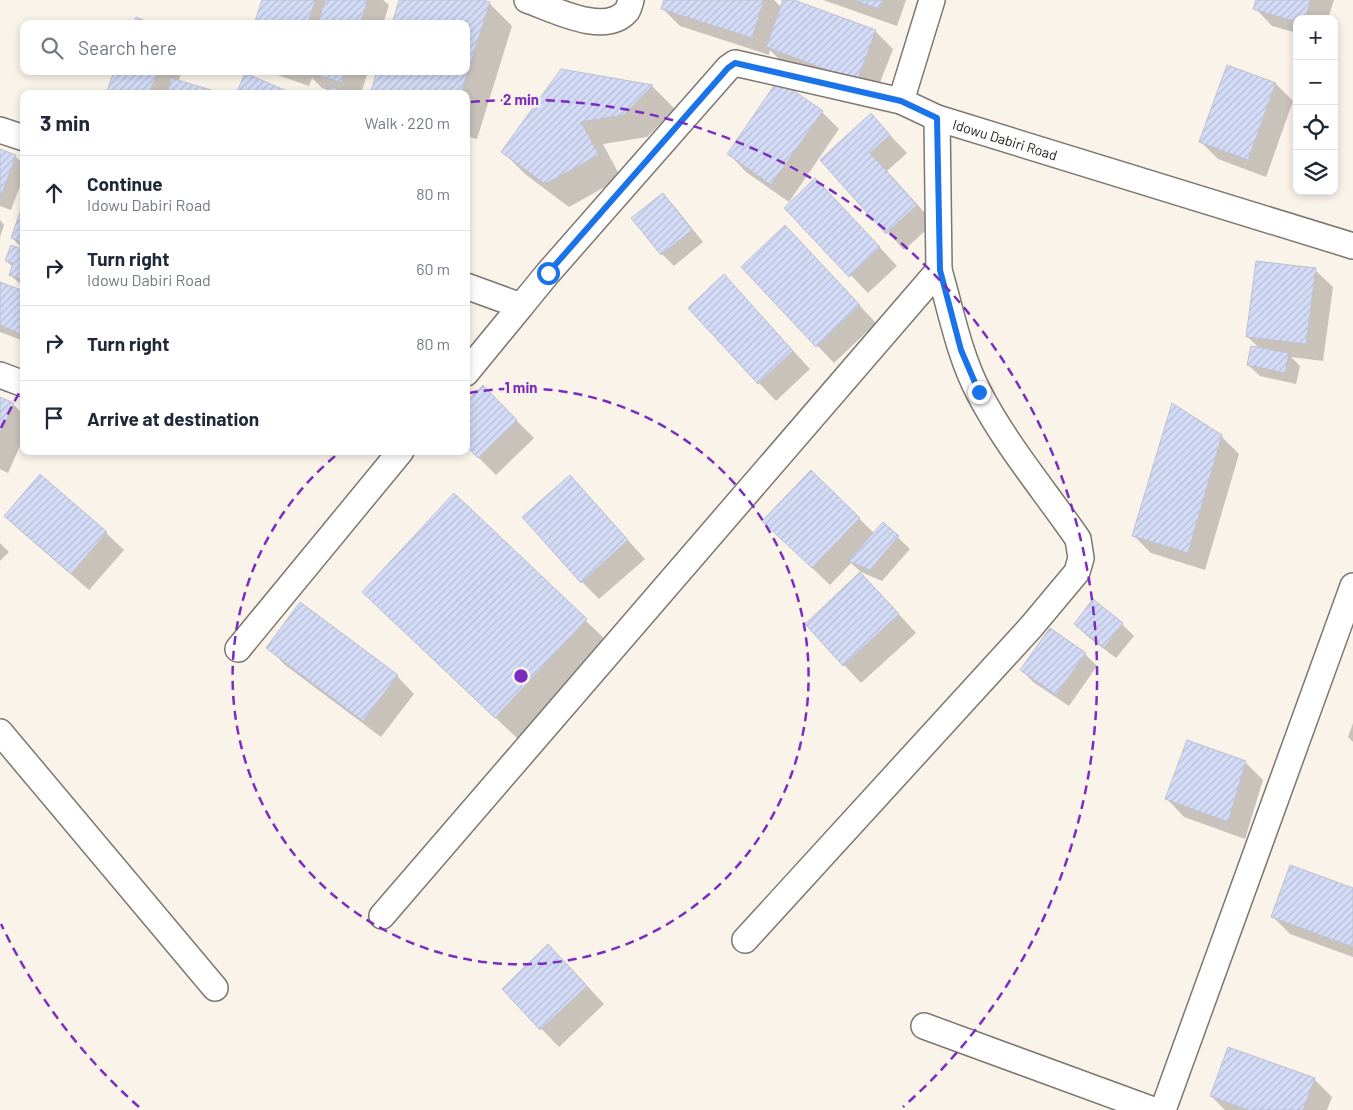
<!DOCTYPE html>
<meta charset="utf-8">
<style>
:root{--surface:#fff;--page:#f2f2f3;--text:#1f2937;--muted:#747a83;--line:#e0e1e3}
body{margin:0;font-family:Barlow,sans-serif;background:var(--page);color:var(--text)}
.controls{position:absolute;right:15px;top:15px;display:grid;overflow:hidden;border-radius:10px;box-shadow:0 2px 8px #0003}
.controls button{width:45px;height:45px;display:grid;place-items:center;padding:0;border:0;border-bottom:1px solid var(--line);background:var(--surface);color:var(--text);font:25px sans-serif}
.stop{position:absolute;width:15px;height:15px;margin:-11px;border:4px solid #1a73e8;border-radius:50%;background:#fff}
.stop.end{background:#1a73e8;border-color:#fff;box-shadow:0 1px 5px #0008}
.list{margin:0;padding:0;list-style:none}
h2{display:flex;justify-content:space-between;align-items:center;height:65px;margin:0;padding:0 20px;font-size:21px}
h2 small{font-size:16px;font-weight:400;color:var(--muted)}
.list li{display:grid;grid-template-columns:32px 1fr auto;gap:15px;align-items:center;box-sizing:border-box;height:75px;padding:0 20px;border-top:1px solid var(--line)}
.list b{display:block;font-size:19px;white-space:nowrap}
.list p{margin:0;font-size:16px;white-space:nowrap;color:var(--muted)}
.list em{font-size:16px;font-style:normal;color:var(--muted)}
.icon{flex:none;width:28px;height:28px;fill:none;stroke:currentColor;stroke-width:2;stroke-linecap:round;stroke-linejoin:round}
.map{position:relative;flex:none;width:1353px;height:1110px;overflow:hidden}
.search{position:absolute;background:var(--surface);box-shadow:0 2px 8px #0003;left:20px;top:20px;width:450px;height:55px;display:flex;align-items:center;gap:12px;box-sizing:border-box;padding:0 18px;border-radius:10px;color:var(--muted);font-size:19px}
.panel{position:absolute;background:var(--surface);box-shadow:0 2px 8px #0003;left:20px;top:90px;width:450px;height:365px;border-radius:10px}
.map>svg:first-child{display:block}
.shadow{fill:#0003}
.building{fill:url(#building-hatch);stroke:#bec1cc}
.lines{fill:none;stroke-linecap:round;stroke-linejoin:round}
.minor-casing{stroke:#7e776f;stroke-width:28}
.minor{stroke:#fff;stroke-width:25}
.route{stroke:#1a73e8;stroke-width:6}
.ring{fill:none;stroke:#7b2cbf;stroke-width:2.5;stroke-dasharray:9 6}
.labels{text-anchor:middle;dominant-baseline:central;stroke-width:5;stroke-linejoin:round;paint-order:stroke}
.street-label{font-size:14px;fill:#24221e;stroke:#faf3ea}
.centre{fill:#7b2cbf;stroke:#faf3ea;stroke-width:2.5}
.ring-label{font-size:15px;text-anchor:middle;font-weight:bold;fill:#7b2cbf;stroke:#faf3ea;stroke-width:5;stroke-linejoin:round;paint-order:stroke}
</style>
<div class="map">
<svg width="1353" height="1110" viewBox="0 0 1353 1110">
<defs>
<pattern id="building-hatch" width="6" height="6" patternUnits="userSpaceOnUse" patternTransform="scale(1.25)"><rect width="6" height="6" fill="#d3dbf7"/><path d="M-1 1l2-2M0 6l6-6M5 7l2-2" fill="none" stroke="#b5bcd3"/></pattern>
</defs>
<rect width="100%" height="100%" fill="#faf3ea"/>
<g class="shadow">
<polygon points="264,0 383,0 389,5 383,24 256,24"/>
<polygon points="401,0 478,0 489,3 512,26 477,139 466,136 466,94 375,94 372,90 466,71 466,24"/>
<polygon points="665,0 774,0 782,8 784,2 780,0 791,0 875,31 893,49 874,98 784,64 770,50 769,55 680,26 663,9"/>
<polygon points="823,0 906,0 897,26"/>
<polygon points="1257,0 1334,0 1328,19 1297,19 1297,33 1272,26 1255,8"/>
<polygon points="1228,67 1276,84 1293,101 1266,177 1218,159 1201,142"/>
<polygon points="116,71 182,71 178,82 210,91 213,94 107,94"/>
<polygon points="266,71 368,71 361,94 328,94 330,91 322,88 312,78 309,86"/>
<polygon points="561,71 652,86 675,109 647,137 603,144 621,178 569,207 525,174 502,151"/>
<polygon points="822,112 839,129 789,202 746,172 729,154"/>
<polygon points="871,115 907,153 887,171 934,223 904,250 822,160"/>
<polygon points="0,151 15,156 24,165 24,176 11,210 0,206"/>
<polygon points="662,194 674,206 703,242 674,266 662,254"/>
<polygon points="833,197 897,266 868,293 786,208"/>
<polygon points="24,205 24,250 12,238"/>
<polygon points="0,220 4,225 0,237"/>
<polygon points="802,244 876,323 834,363 742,267"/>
<polygon points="24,251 24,287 10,275 13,267 6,261"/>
<polygon points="1315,270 1333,287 1323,361 1291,357 1300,366 1296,384 1260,376 1248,365 1260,349 1247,336"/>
<polygon points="0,283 24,293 24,341 0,332"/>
<polygon points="741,294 810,369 776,401 759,383"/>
<polygon points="483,387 534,438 496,475 466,445"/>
<polygon points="0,398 13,404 24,415 24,437 8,473 0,469"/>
<polygon points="1221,436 1239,454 1205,570 1151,553 1134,536"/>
<polygon points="811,472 874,533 883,523 910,549 882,581 861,572 851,563 830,585 781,538"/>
<polygon points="570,476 645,559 599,599 582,582"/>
<polygon points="454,495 609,643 519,740 387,615"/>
<polygon points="5,516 106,533 124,550 89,590 23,533"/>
<polygon points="0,543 9,552 0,561"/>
<polygon points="878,591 916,633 861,683 806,624"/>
<polygon points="1075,624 1122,624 1134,636 1116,658 1087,636"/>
<polygon points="268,647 397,676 414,694 381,737 285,665"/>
<polygon points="1085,654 1097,666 1069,706 1033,682 1022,670"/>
<polygon points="1353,723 1353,742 1348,737"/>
<polygon points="1245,762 1263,780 1245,839 1184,817 1167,799"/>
<polygon points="1353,889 1353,957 1290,934 1273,917"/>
<polygon points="566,963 604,1004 559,1047 503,989"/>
<polygon points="1314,1079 1332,1097 1327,1110 1225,1110 1211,1096"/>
</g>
<g class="building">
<polygon points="262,0 316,0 307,24 254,24"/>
<polygon points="325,0 368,0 360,24 318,24"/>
<polygon points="399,0 482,0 490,2 461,94 380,94 371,91 377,71 466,71 466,24 392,24"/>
<polygon points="664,0 764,0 752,38 661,9"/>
<polygon points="783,0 794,0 876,30 857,81 766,47"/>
<polygon points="853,0 883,0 879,9"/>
<polygon points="1256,0 1311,0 1305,19 1297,19 1297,22 1253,9"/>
<polygon points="136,17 152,24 133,24"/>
<polygon points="1227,65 1276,83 1248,160 1199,142"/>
<polygon points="561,69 653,85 624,115 581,122 599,155 545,184 501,152"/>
<polygon points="114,71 158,71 149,94 106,94"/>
<polygon points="303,71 345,71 342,83"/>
<polygon points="245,73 289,92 289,94 236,94"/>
<polygon points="171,78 211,90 210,94 167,94"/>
<polygon points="778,80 823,111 771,185 727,154"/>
<polygon points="331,86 345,94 326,94"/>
<polygon points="871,113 890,135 870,153 917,205 886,234 820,160"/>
<polygon points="0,149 16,155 0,199"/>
<polygon points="815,178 880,247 849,277 784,208"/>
<polygon points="663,193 692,230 661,255 631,218"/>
<polygon points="24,201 24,239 22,242 11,238"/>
<polygon points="785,225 860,305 816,347 741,267"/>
<polygon points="11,245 24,250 24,280 9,275 13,263 5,261"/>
<polygon points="1256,261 1316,268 1306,344 1246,337"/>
<polygon points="724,274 793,351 758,384 688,308"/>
<polygon points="0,282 24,291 24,325 20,334 0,325"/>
<polygon points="1251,346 1289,353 1285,373 1247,365"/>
<polygon points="483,385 517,420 478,458 466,446 466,402"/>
<polygon points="0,397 14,403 0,434"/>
<polygon points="1172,403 1222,435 1188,553 1132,536"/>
<polygon points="811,470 860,518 812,568 762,521"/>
<polygon points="40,474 107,532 71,574 4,516"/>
<polygon points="570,475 628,540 581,583 522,517"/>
<polygon points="454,493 587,619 495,718 362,592"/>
<polygon points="883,522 899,536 870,570 848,561"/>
<polygon points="860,572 899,614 843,666 805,624"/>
<polygon points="1093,599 1123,623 1104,648 1074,624"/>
<polygon points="300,602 398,675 363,721 266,648"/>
<polygon points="1050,628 1086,653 1056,695 1020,670"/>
<polygon points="1187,740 1246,761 1228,822 1165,799"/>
<polygon points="1290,865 1353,888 1353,947 1271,917"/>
<polygon points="548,944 587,986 540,1030 502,989"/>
<polygon points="1228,1047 1315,1078 1303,1110 1248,1110 1210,1096"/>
</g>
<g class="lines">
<defs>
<g id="minor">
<path d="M527,0C553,9 605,37 627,11C629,8 630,3 631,0"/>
<polyline points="901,101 932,0"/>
<polyline points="0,130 24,138"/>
<path id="s1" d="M466,286L521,306L548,273L728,68L735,63L901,101L937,118L1353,246"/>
<polyline points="466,373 521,306"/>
<polyline points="0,375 24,384"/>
<polyline points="238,649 401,451"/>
<polyline points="0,732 215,988"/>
<polyline points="382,916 939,270 937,118"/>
<path d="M745,940L1031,627L1077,572L1081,558L1078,539C1045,491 1006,445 979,393C959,355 951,311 939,270"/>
<polyline points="924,1026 1153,1110"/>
<polyline points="1163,1110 1353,586"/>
</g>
</defs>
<use href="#minor" class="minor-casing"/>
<use href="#minor" class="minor"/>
</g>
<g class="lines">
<polyline class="route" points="548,273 728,68 735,63 901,101 937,118 940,270 961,350 979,392"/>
</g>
<g class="ring">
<path d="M469 393A288 288 0 1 1 340 452"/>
<path d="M139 1107A576 576 0 0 1 1 924M1 428A576 576 0 0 1 22 388M471 102A576 576 0 0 1 903 1107"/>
</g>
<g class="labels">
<g class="street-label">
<text stroke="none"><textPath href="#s1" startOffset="664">Idowu Dabiri Road</textPath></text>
</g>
</g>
<circle cx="521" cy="676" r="8" class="centre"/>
<g class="ring-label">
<text x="521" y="105">2 min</text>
<text x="521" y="393">1 min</text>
</g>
</svg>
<div class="controls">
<button>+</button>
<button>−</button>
<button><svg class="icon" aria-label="locate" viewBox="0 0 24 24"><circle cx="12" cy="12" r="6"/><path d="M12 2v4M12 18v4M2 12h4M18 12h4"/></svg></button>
<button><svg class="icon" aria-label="layers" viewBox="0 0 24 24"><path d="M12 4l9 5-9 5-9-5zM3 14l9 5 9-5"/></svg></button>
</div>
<div class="stop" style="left:548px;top:273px"></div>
<div class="stop end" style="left:979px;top:392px"></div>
<div class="search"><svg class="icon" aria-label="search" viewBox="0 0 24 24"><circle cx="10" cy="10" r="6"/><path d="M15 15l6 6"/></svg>Search here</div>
<section class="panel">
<h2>3 min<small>Walk · 220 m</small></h2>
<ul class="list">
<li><svg class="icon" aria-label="ahead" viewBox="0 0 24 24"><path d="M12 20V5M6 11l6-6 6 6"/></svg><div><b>Continue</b><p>Idowu Dabiri Road</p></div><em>80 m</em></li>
<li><svg class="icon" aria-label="right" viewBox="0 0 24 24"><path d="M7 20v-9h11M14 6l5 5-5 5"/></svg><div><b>Turn right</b><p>Idowu Dabiri Road</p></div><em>60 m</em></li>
<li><svg class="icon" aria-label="right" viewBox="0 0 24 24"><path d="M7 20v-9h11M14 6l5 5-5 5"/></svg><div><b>Turn right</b></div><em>80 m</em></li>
<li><svg class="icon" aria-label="arrive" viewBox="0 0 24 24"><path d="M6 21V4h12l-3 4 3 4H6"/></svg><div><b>Arrive at destination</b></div></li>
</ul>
</section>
</div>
